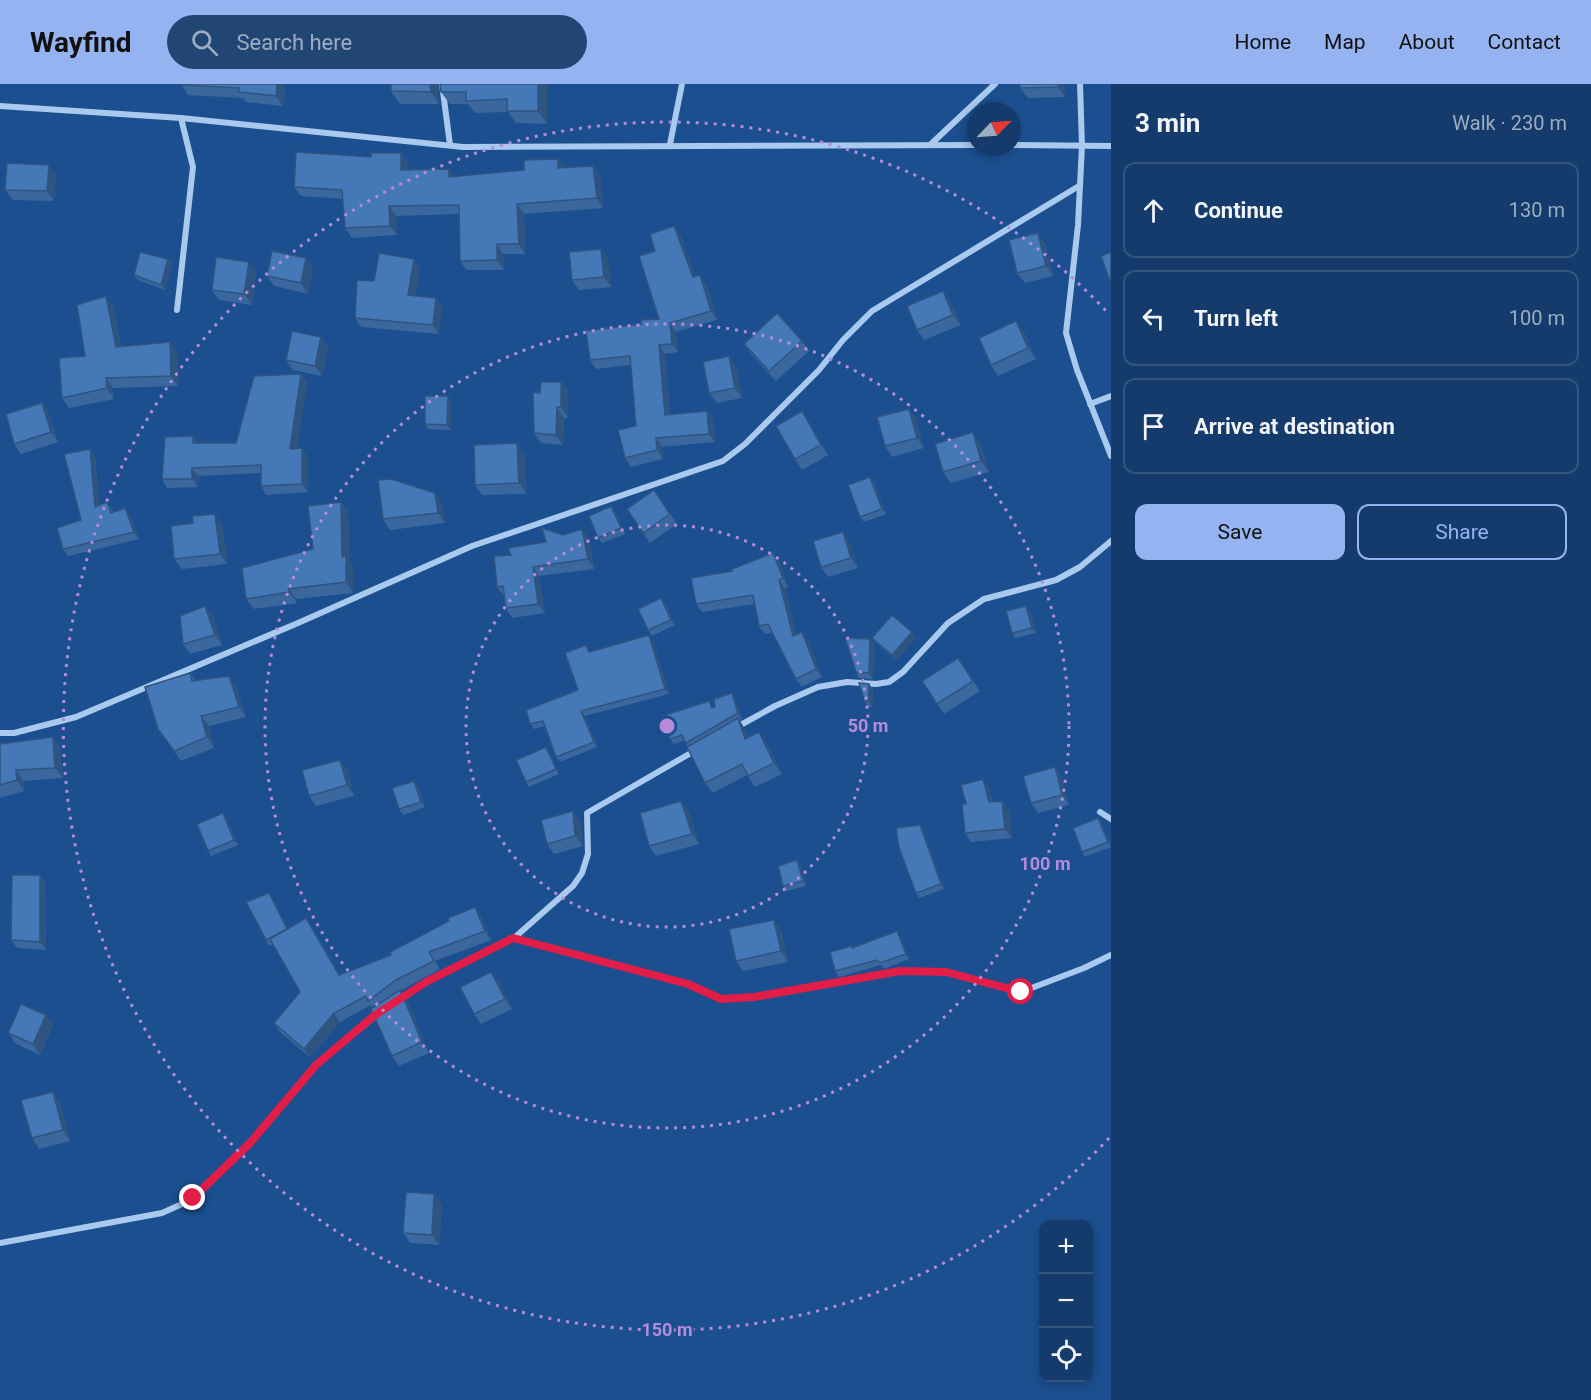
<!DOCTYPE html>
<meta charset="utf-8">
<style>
:root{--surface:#143b6b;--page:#214673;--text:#f1f3f6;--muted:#9dadc1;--line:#33557e;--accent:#95b2f1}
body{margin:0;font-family:Roboto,sans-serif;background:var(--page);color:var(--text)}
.controls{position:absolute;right:18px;bottom:18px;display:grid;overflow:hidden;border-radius:12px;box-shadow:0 3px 9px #0003}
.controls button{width:54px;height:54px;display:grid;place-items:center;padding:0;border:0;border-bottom:2px solid var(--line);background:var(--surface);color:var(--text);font:30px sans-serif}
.compass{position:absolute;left:967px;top:18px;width:54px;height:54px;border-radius:50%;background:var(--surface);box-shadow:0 3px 9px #0003;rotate:65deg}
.stop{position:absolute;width:18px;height:18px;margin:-14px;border:4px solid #e11d48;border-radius:50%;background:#fff}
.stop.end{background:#e11d48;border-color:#fff;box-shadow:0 2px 6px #0008}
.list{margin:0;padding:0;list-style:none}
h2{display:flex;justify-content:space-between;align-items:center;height:78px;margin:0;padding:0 24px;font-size:26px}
h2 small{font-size:20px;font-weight:400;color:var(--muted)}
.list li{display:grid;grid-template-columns:39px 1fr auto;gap:18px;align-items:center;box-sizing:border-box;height:96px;margin:0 12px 12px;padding:0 12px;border:2px solid var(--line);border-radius:12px}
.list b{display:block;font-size:22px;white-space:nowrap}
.list em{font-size:20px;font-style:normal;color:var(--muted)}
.actions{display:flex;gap:12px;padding:18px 24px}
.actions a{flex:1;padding:14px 0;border:2px solid var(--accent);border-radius:12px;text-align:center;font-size:21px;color:var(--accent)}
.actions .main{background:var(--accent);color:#111}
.icon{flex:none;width:33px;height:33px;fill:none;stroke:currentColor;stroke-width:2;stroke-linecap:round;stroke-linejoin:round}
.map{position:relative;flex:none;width:1111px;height:1316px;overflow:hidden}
header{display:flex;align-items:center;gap:36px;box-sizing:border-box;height:84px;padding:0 30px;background:var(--accent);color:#111}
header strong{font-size:28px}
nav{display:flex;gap:33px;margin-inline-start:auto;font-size:21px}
.search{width:420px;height:54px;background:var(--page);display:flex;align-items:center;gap:15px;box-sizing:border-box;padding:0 21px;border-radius:33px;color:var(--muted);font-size:22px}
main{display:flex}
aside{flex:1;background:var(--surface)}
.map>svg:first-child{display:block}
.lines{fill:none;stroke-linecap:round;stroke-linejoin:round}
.minor{stroke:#a9c9ee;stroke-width:6}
.wall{fill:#3a679d}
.shaded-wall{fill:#305480}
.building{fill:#4478b7;stroke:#305480;stroke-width:1.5}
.route{stroke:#e11d48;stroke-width:8}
.ring{fill:none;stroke:#b68bdc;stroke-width:3;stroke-dasharray:3 6}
.centre{fill:#b68bdc;stroke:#1b4f8f;stroke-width:3}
.ring-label{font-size:18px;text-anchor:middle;font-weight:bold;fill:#b68bdc;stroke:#1b4f8f;stroke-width:4.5;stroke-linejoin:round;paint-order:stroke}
</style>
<header>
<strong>Wayfind</strong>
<div class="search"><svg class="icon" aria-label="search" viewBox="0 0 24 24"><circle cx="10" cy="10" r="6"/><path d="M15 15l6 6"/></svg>Search here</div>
<nav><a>Home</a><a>Map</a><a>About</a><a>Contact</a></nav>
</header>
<main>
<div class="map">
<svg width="1111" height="1316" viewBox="0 0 1111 1316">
<rect width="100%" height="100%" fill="#1b4f8f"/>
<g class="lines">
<g class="minor">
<polyline points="442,0 450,61"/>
<polyline points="1080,0 1082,62 1078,141 1066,249 1077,286 1111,372"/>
<polyline points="0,22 181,34 463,63 976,61"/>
<polyline points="670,60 682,0"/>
<polyline points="931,60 995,0"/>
<polyline points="1012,61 1111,62"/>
<polyline points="177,226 193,83 181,34"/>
<polyline points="1090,320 1111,312"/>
<polyline points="737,643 775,622 818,603 847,598 876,600 889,598 903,588 948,539 984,515 1056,496 1080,483 1111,457"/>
<polyline points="0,649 14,649 76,633 298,539 472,462 723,377 745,360 819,286 843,256 872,227 1079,102"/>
<polyline points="1100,728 1111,735"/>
<polyline points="514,854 688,900 721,915 754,913 900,887 946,888 1021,908 1084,884 1111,871"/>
<polyline points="399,916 426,898 514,854 573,802 582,789 588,770 587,729 696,666"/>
<polyline points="0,1159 162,1129 193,1115 250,1058 316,981 380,928"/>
</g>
</g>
<g class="wall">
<polygon points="181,0 285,0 283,22 246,18 243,14 188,11"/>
<polygon points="391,0 437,0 439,20 400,20 391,7"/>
<polygon points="440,0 547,0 547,40 516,39 508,28 475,29 468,20 450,20 441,8"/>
<polygon points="1065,0 1065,13 1028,14 1020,4"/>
<polygon points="401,69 408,79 408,86 454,93 564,84 600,92 603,124 524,130 525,170 503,170 504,186 466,186 460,177 459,130 396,132 397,151 352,154 345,144 343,115 301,112 294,103 371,73"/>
<polygon points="56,91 54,117 13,116 5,106"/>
<polygon points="680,151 695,192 706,199 717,236 676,248 678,268 665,270 670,330 707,327 713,335 715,358 662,363 663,375 631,383 625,374 636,342 631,281 596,285 590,276 641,240 659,235 655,167"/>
<polygon points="1045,159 1053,192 1025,199 1017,189"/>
<polygon points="601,165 608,175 611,203 579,206 572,196"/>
<polygon points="168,175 172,180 165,206 138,196 134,191"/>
<polygon points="420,184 415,212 442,223 439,250 361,243 355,234 374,197"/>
<polygon points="313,185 308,210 274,202 267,192"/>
<polygon points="256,188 252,221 219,216 212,206"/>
<polygon points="943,207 950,217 961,241 924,256 917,246"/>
<polygon points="113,222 121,262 177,268 178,302 113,304 114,315 69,324 62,314"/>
<polygon points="1024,248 1036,275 998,292 991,281"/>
<polygon points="802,257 809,267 776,297 751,270 744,260"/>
<polygon points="328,264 322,292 293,286 286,276"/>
<polygon points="729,272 736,283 742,314 717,319 709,309"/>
<polygon points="301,290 307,298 297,364 308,373 308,408 266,411 261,402 261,389 198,392 198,403 167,404 162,395 193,352 198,359 236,359"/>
<polygon points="561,298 568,308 568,334 564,334 563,361 541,359 534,349 540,309"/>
<polygon points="448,312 451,317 451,346 428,345 425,340"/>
<polygon points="42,319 49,330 58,358 21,370 14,360"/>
<polygon points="909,325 916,335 924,364 892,373 885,362"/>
<polygon points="802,327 809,338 828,371 802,386 795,375"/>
<polygon points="980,359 989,388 951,399 943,388"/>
<polygon points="524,370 526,410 482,411 475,401"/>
<polygon points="95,372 99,421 107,418 113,428 130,432 139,455 68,472 63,465 81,436"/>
<polygon points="874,398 886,430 864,438 860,433"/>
<polygon points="654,406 677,440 650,459 627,425"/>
<polygon points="341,418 348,428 349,477 353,483 353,509 296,515 297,519 254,525 246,515 313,465"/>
<polygon points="442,419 445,439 390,446 383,435"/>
<polygon points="611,422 615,427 625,450 602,459 598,454"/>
<polygon points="222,440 227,480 182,485 174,475"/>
<polygon points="563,451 589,454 594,485 539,492 545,529 512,534 506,524 504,512 497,503 511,471"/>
<polygon points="850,459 858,484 828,493 821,483"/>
<polygon points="773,469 779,477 788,503 785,504 796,550 808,556 822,593 802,603 796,595 773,548 765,550 759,542 755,520 702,528 696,520 732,487"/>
<polygon points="665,519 675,541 652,552 648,546"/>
<polygon points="1030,527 1036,549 1015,554 1012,549"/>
<polygon points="213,532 222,561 190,570 183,560"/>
<polygon points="872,554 916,554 896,576 876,559"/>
<polygon points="870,555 874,560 873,595 859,594 856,588"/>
<polygon points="653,557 669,610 585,632 597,663 560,678 556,673 545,642 534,645 530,640 578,606 590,566 590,568"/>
<polygon points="958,574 980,607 944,630 937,620"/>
<polygon points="190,589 195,596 236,602 246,633 209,642 214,664 181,677 158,645"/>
<polygon points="873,605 872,623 869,623 865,618"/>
<polygon points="735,614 742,635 739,636 745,645 748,653 759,648 766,658 782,690 755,703 747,691 713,709 705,699 685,656 674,660 670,655 713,623"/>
<polygon points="0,660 60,664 63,694 23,697 24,707 0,714"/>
<polygon points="550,668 559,690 529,703 526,698"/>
<polygon points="1055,683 1062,694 1069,721 1038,729 1031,719"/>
<polygon points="348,686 354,712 316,722 309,712"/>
<polygon points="983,695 989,705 993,718 1002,717 1009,726 1012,754 971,758 965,749 966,720"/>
<polygon points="414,697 418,702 425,723 403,731 399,725"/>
<polygon points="689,727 699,760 656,772 649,762"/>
<polygon points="223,729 227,735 238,761 211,772 208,767"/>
<polygon points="1098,734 1102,740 1111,763 1085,773 1082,768"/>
<polygon points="580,737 583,762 554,770 547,760"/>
<polygon points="923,746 944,805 919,814 916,809"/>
<polygon points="797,776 801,782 806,802 786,807 783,802"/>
<polygon points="40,791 45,799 46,866 17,864 11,856"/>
<polygon points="273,815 288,845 306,834 312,843 340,891 391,871 481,832 491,856 435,877 440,885 400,907 407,917 429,969 399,982 392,972 371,921 340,938 310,973 280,948 274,939 300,908 273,860 269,862 266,856"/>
<polygon points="781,846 788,878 743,887 736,877"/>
<polygon points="901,853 909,875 884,885 881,881 839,893 835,887 853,864"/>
<polygon points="499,898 512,925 481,940 474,930"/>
<polygon points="46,931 53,941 40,971 16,960 8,949"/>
<polygon points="60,1018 70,1057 39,1065 32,1054"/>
<polygon points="442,1120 439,1161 410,1159 403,1149"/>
</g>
<g class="shaded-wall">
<polygon points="277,0 285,0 283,22 276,12"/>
<polygon points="430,0 437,0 439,20 431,8"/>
<polygon points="538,0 547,0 547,40 538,27"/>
<polygon points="1058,0 1065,0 1065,13 1058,3"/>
<polygon points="401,69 408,79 408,96 401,86"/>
<polygon points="558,75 565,84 558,84"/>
<polygon points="49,81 56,91 54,117 47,107"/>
<polygon points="593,82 600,92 603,124 597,114"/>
<polygon points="449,85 456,95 449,93"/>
<polygon points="517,120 524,130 525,170 519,160"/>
<polygon points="389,122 396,132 397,151 390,142"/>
<polygon points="674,142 680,151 699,201 693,193"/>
<polygon points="1038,149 1045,159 1053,192 1046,182"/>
<polygon points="497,160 503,170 504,186 497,176"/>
<polygon points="601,165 608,175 611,203 604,193"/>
<polygon points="306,174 313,185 308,210 301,199"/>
<polygon points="168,175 172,180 165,206 161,201"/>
<polygon points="414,175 420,184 414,220 408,211"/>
<polygon points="249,178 256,188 252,221 244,210"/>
<polygon points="700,191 706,199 717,236 711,227"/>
<polygon points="943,207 950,217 961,241 953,231"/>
<polygon points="106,212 113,222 123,273 116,263"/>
<polygon points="436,214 442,223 439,250 433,241"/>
<polygon points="1016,237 1024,248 1036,275 1028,264"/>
<polygon points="670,239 676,248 678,268 672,260"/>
<polygon points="321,253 328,264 322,292 315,282"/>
<polygon points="170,258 177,268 178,302 171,292"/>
<polygon points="659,261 665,270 671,339 665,331"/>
<polygon points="729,272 736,283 742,314 735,304"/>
<polygon points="301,290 307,298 296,373 290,365"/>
<polygon points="106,294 113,304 114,315 107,304"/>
<polygon points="561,298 568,308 568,334 561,323"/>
<polygon points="448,312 451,317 451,346 447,341"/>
<polygon points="42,319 49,330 58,358 51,348"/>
<polygon points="557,323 564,334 563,361 556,351"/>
<polygon points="909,325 916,335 924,364 917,354"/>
<polygon points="707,327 713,335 715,358 709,350"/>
<polygon points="802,327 809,338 828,371 821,361"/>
<polygon points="973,348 980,359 989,388 981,377"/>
<polygon points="193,352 199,360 193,359"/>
<polygon points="656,354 662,363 663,375 657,366"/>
<polygon points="517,359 524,370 526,410 519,399"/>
<polygon points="302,364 308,373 308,408 302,400"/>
<polygon points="90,365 95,372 100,431 95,423"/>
<polygon points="192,384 198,392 198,403 192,395"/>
<polygon points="870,393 874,398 886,430 882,425"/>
<polygon points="435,409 442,419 445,439 438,429"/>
<polygon points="341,418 348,428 349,477 353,483 353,509 346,498 342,473"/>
<polygon points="611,422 615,427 625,450 621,444"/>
<polygon points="125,424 130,432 139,455 134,448"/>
<polygon points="215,430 222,440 227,480 220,470"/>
<polygon points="582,445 589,454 594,485 588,475"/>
<polygon points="843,448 850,459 858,484 851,474"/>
<polygon points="773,469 779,477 788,503 783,494"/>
<polygon points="533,483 539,492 545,529 538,520"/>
<polygon points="779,496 785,504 799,560 793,552"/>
<polygon points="289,505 296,515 297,519 289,508"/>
<polygon points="661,514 665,519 675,541 671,536"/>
<polygon points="205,522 213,532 222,561 215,551"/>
<polygon points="1026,522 1030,527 1036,549 1032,544"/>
<polygon points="802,548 808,556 822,593 816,585"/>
<polygon points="912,548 916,554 896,576 892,571"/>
<polygon points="649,551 653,557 669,610 665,605"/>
<polygon points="870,555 874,560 873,595 869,589"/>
<polygon points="229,592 236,602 246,633 239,623"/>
<polygon points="869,600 873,605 872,623 868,617"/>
<polygon points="732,609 735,614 742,635 738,629"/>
<polygon points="581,627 585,632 597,663 594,658"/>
<polygon points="201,632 209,642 214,664 207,653"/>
<polygon points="738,634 745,645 752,665 745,655"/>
<polygon points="759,648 766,658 782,690 774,679"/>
<polygon points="53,653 60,664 63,694 55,684"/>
<polygon points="546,663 550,668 559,690 556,685"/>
<polygon points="340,676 348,686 354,712 347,701"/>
<polygon points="1055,683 1062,694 1069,721 1062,711"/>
<polygon points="16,686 23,697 24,707 17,696"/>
<polygon points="983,695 989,705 995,727 989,718"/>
<polygon points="414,697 418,702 425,723 421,718"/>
<polygon points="681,717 689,727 699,760 692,750"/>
<polygon points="1002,717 1009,726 1012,754 1005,745"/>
<polygon points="573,727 580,737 583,762 575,752"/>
<polygon points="223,729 227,735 238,761 234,756"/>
<polygon points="1098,734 1102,740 1111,763 1108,758"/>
<polygon points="920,741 923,746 944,805 941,800"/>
<polygon points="797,776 801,782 806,802 803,797"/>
<polygon points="40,791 45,799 46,866 40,858"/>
<polygon points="269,809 273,815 291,851 287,846"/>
<polygon points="475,823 481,832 491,856 485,847"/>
<polygon points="306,834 312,843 345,900 339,891"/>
<polygon points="774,836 781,846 788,878 781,867"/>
<polygon points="897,847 901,853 909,875 906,870"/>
<polygon points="491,888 499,898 512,925 505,915"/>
<polygon points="400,906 407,917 429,969 422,958"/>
<polygon points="334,929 340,938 310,973 304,965"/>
<polygon points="46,931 53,941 40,971 33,960"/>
<polygon points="53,1008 60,1018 70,1057 63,1046"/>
<polygon points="434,1110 442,1120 439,1161 432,1151"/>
</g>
<g class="building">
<polygon points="181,0 277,0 276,12 239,8 239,4 181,1"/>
<polygon points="391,0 430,0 431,8 391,7"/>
<polygon points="440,0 538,0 538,27 507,27 507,15 466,17 466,8 441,8"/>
<polygon points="1020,0 1058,0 1058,3 1020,4"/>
<polygon points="296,68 371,73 371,69 401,69 401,86 449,85 449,93 524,86 524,76 558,75 558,84 593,82 597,114 517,120 519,160 497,160 497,176 460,177 459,121 389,122 390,142 345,144 342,106 294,103"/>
<polygon points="7,79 49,81 47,107 5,106"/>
<polygon points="674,142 693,193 700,191 711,227 670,239 672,260 659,261 665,331 707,327 709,350 656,354 657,366 625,374 618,346 636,342 630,272 590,276 586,247 641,240 641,236 659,235 639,172 655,167 650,150"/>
<polygon points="1038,149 1046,182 1017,189 1009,156"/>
<polygon points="601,165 604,193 572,196 569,168"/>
<polygon points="272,167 306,174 301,199 267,192"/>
<polygon points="140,168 168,175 161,201 134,191"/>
<polygon points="1111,168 1111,200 1101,172"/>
<polygon points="379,169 414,175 408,211 436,214 433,241 355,234 357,196 374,197"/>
<polygon points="216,173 249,178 244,210 212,206"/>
<polygon points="943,207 953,231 917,246 907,222"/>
<polygon points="106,212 116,263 170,258 171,292 106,294 107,304 62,314 59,274 85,272 77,221"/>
<polygon points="777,229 802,257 769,287 744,260"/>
<polygon points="1016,237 1028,264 991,281 979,254"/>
<polygon points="292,247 321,253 315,282 286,276"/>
<polygon points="729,272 735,304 709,309 703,278"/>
<polygon points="301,290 290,365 302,364 302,400 261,402 261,381 192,384 192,395 162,395 165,353 193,352 193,359 236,359 254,292"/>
<polygon points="541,298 561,298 561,323 557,323 556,351 534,349 533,308 540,309"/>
<polygon points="425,312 448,312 447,341 425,340"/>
<polygon points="42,319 51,348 14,360 6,330"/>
<polygon points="909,325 917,354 885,362 877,333"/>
<polygon points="802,327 821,361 795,375 776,342"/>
<polygon points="973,348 981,377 943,388 935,360"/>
<polygon points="517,359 519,399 475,401 474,361"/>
<polygon points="90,365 95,423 107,418 111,429 125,424 134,448 63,465 57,444 81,436 64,370"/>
<polygon points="870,393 882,425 860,433 848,401"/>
<polygon points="391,395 435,409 438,429 383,435 378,396"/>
<polygon points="654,406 670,430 643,449 627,425"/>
<polygon points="341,418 342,473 346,472 346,498 289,505 289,508 246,515 242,484 313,465 308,422"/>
<polygon points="611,422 621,444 598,454 589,432"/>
<polygon points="215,430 220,470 174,475 171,442 193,439 192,432"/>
<polygon points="542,444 563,451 582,445 588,475 533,483 538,520 506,524 503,502 497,503 494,472 511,471 508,464 546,458"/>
<polygon points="843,448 851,474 821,483 813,457"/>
<polygon points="773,469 783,494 779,496 793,552 802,548 816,585 796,595 768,540 759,542 753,511 696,520 691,494 732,487 732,485"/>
<polygon points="661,514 671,536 648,546 638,525"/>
<polygon points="205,522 215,551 183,560 180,532"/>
<polygon points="1026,522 1032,544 1012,549 1006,527"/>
<polygon points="892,531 912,548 892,571 872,554"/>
<polygon points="649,551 665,605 581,627 594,658 556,673 543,637 530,640 526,626 578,606 565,569 586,561 589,568"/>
<polygon points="845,554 870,555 869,589 856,588"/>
<polygon points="958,574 973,597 937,620 922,597"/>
<polygon points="190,589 192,597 229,592 239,623 201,632 207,653 174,667 158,645 145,603"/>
<polygon points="859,599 869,600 868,617 865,618"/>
<polygon points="732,609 738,629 686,659 682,651 670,655 662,632 709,617 712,624 715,623 714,615"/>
<polygon points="738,634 745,655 759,648 774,679 748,692 742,680 705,699 687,663"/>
<polygon points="53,653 55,684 16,686 17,696 0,701 0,660"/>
<polygon points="546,663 556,685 526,698 516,676"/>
<polygon points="340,676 347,701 309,712 302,686"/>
<polygon points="1055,683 1062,711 1031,719 1023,692"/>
<polygon points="983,695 989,718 1002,717 1005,745 965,749 962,720 966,720 961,701"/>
<polygon points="414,697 421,718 399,725 392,704"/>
<polygon points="681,717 692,750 649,762 640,729"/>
<polygon points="573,727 575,752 547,760 541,736"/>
<polygon points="223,729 234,756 208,767 197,740"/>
<polygon points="1098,734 1108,758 1082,768 1073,744"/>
<polygon points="920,741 941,800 916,809 899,764 896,744"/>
<polygon points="797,776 803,797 783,802 778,782"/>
<polygon points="12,791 40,791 40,858 11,856"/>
<polygon points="269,809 287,845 266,856 246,818"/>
<polygon points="475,823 485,847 429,868 434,877 396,896 368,917 366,912 334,929 304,965 274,939 300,908 270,855 306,834 339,891 391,871 390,868 449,837 448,834"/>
<polygon points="774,836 781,867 736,877 729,845"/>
<polygon points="897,847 906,870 880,879 877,876 835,887 830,868 851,862 852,864"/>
<polygon points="491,888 505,915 474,930 460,903"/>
<polygon points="400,906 422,958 392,972 371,925"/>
<polygon points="21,920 46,931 33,960 8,949"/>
<polygon points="53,1008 63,1046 32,1054 21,1016"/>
<polygon points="406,1108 434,1110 432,1151 403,1149"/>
</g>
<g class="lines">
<polyline class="route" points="193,1114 250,1059 316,981 375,931 426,898 513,854 688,900 721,915 754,913 900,887 946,888 1021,908"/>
</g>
<g class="ring">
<circle cx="667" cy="642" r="201"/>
<circle cx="667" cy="642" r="402"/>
<path d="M1109 1054A604 604 0 1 1 1109 230"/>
</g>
<circle cx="667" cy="642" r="9" class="centre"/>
<g class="ring-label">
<text x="868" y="648">50 m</text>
<text x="1045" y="786">100 m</text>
<text x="667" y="1252">150 m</text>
</g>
</svg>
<div class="controls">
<button>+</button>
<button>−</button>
<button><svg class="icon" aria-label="locate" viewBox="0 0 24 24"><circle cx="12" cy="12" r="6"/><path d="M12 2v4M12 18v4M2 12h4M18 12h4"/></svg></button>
</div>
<svg class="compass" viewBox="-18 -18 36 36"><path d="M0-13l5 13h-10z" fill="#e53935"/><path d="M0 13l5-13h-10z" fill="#9dadc1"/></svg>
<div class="stop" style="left:1021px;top:908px"></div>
<div class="stop end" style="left:193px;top:1114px"></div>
</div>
<aside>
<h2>3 min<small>Walk · 230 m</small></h2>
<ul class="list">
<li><svg class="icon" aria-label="ahead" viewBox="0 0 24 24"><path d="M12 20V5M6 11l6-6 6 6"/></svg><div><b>Continue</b></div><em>130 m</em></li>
<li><svg class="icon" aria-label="left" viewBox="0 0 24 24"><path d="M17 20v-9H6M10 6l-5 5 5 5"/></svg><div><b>Turn left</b></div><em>100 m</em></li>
<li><svg class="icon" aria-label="arrive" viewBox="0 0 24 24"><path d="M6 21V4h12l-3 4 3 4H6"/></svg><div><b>Arrive at destination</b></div></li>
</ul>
<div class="actions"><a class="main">Save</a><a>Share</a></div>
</aside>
</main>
